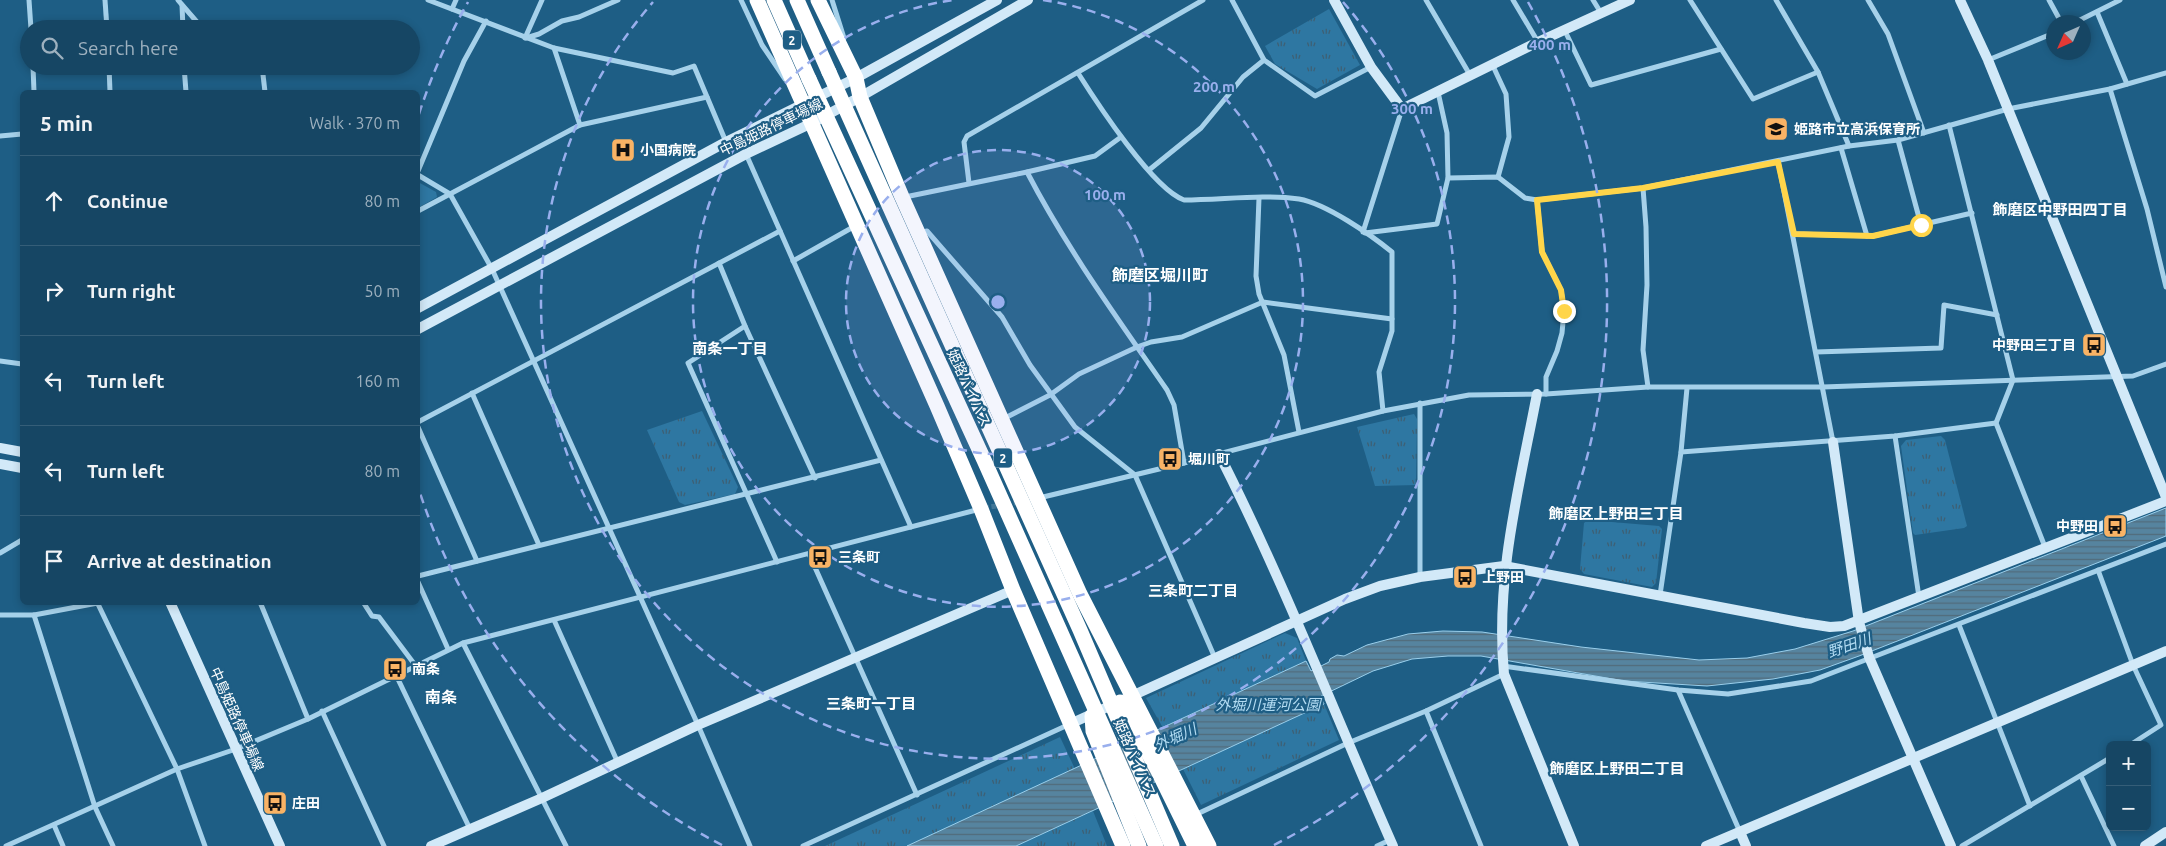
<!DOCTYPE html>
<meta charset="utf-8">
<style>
:root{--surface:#164664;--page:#23506d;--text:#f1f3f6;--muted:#9eb1bf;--line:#355e78}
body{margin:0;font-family:Ubuntu,"Noto Sans JP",sans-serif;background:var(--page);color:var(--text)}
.controls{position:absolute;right:15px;bottom:15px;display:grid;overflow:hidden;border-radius:8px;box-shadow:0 2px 8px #0003}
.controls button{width:45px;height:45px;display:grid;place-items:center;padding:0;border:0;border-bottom:1px solid var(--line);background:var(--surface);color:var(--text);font:25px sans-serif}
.compass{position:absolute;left:2046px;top:15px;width:45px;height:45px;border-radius:50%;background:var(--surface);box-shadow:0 2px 8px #0003;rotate:225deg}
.stop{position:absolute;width:15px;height:15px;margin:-11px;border:4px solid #ffd54a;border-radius:50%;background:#fff}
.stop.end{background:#ffd54a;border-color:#fff;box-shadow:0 1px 5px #0008}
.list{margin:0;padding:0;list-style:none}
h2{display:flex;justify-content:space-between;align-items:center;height:65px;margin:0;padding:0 20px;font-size:21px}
h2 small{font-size:16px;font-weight:400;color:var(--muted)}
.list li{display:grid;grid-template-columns:32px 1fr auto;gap:15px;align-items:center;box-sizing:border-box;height:90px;padding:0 20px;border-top:1px solid var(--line)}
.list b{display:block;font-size:19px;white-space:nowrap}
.list em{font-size:16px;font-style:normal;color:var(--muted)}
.icon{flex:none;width:28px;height:28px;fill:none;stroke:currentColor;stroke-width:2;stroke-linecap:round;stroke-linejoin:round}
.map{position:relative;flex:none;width:2166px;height:846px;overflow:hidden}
.search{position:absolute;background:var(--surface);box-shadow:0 2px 8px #0003;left:20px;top:20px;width:400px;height:55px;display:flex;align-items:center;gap:12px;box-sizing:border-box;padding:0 18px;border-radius:28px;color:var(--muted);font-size:19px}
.panel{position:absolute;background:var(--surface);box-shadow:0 2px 8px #0003;left:20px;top:90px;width:400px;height:515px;border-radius:8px}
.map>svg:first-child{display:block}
.park{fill:url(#park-tufts)}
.water{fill:url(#water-rules);stroke:#99cfec}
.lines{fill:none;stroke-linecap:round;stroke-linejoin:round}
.street-tunnel{stroke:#407697;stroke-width:5;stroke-dasharray:5 2.5;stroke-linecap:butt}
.street{stroke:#a6d1ea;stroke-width:5}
.secondary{stroke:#d2e9f8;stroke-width:10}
.highway{stroke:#fff;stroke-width:15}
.highway-bridge{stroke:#fff;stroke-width:15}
.route{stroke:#ffd54a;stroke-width:6}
.ring{fill:none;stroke:#99afed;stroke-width:2.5;stroke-dasharray:9 6}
.labels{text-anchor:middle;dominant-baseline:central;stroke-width:4.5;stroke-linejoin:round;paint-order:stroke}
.shield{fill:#1e5e85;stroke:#bccfda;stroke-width:1}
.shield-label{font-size:12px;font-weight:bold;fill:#fff}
.street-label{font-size:14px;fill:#fff;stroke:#1e5e85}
.poi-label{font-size:14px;font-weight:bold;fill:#fff;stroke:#1e5e85;text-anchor:start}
.neighbourhood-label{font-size:15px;font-weight:bold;fill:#fff;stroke:#1e5e85}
.water-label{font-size:15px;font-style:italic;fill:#b2dbf2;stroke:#1e5e85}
.quarter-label{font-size:16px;font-weight:bold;fill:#fff;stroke:#1e5e85}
.centre{fill:#99afed;stroke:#1e5e85;stroke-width:2.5}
.ring-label{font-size:15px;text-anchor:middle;font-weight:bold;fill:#99afed;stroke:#1e5e85;stroke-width:4.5;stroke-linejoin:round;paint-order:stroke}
</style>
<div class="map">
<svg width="2166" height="846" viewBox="0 0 2166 846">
<defs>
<pattern id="park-tufts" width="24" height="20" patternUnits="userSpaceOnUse" patternTransform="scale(1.25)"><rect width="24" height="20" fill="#2e77a2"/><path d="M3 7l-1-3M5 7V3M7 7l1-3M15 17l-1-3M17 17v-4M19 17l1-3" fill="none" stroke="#3e5f73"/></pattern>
<pattern id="water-rules" width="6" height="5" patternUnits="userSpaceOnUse" patternTransform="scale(1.25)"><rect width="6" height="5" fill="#56849f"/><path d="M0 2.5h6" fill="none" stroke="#526b7a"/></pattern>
</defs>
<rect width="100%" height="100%" fill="#1e5e85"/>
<g class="park">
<polygon points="1329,9 1360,65 1317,89 1275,64 1265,46"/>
<polygon points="418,182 436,192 437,197 418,208"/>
<polygon points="702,411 738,487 735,494 685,505 679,502 647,430"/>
<polygon points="1414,414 1417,419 1416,485 1375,486 1357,427"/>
<polygon points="1941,436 1945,440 1967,526 1964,528 1915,535 1913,533 1901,446 1906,440"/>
<polygon points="1588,520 1659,526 1662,529 1656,583 1652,587 1584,574 1580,569 1584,523"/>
<polygon points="1285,633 1297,638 1306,661 1163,728 1146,698"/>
<polygon points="1324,704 1339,740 1201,805 1183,769"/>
<polygon points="1060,737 1075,769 907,846 825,846"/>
<polygon points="1093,811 1107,846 1016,846"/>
</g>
<polygon class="water" points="2166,508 2166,536 1859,656 1820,670 1773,679 1707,686 1624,681 1481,656 1448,656 1412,659 1373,671 1321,696 1324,704 1016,846 907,846 1306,661 1311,671 1329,662 1330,659 1337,655 1344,656 1367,645 1408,634 1443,631 1482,632 1581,647 1699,660 1747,658 1795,649 1853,631"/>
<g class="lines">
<polyline class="street-tunnel" points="984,508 1020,502"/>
<g class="street">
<polyline points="29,0 31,29"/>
<polyline points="105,0 107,29"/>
<polyline points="178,0 203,29"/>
<polyline points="428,0 554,48 673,73 694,66 726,142"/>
<polyline points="741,0 762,45 785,79"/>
<polyline points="832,0 844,38"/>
<polyline points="1232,0 1264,60 1315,96 1371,67"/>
<polyline points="1426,0 1470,75"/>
<polyline points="1513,0 1538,42"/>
<polyline points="1593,0 1601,13"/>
<polyline points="1690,0 1753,99 1818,72"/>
<polyline points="1776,0 1818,72 1849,146"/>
<polyline points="1868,0 1888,34 1924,133"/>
<polyline points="2049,0 2061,22"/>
<polyline points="182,5 183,29"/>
<polyline points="452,9 456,0"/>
<polyline points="2097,12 2127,84"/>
<polyline points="2076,22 2120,0"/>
<polyline points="1565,31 1591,85 1721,49"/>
<polyline points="525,38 542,0"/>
<polyline points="526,38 539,34 562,21 579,17 618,0"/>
<polyline points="1988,60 2054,33"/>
<polyline points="33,66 34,92"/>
<polyline points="109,66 110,92"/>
<polyline points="184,66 186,92"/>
<polyline points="262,66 265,92"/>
<polyline points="1493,66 1506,94 1509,137 1498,177"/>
<path d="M1078,73C1097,103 1153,189 1184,200C1222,200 1262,194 1299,199C1327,204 1371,235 1392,252V331L1379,372L1383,411"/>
<polyline points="2110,89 2147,209 2166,287"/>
<polyline points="580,125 707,97"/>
<polyline points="1949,125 2013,380 1996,423 2045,547"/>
<polyline points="0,136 22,134"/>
<polyline points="1898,140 1921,225"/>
<polyline points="1841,148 1867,236"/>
<polyline points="746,154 911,527"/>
<polyline points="1778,161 1833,442"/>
<polyline points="1149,170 1201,128 1243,77 1264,60"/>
<polyline points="418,171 464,61 486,21"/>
<path d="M1027,172C1067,249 1118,319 1167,390L1174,405L1184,463"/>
<polyline points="418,175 450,194 492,269 698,725 750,846"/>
<polyline points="1448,178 1498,177 1525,198 1537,200 1643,188 1849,146 1898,140 2008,109 2110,89 2166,73"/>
<polyline points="969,183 964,142 967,136 1203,0"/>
<polyline points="1643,188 1646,227 1647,285 1643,350 1648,387"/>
<polyline points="905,197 1027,172 1095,156 1121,137"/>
<polyline points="1259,198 1256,276 1259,294 1284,355 1299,432"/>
<polyline points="1537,200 1542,252 1561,290 1564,311 1562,333 1557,351 1546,377 1546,394"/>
<polyline points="418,211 580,125 554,48"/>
<polyline points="1363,232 1402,109"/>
<polyline points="919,233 927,231 1002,317 1030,365 1075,427 1135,475 1215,658"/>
<polyline points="1365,233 1437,224 1448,178 1447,133 1438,92"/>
<polyline points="1794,234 1873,236 1972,213"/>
<polyline points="793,261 855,226"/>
<polyline points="719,263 745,326 815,478"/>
<polyline points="745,326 688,363 777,562"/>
<polyline points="1816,352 1941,348 1944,305 1997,315"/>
<polyline points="0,361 22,364"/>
<polyline points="472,393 539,545"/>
<polyline points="1003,419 1050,395 1079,374 1137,347 1151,342 1182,337 1263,302 1392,319"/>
<polyline points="418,422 780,231"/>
<polyline points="418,427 477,561"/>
<polyline points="1895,436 1919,597"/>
<polyline points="1681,452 1895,436 1996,423"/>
<polyline points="1039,498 1184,463 1383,411 1469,395 1546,394 1648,387 1823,387 2133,376 2166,364"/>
<polyline points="0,553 22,540"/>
<polyline points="809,554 917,795"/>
<polyline points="2098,570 2133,665 2161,725 2130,745"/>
<polyline points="418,576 881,460"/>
<polyline points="1420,577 1420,403"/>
<polyline points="418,582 448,649"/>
<polyline points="1660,595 1681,452 1687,388"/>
<polyline points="97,602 177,769 205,846"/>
<polyline points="260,602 308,719"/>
<polyline points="363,602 372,616 379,617 415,665"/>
<polyline points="0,615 34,615 103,602"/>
<polyline points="34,615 95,807 113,846"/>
<polyline points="554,620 618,763"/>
<polyline points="1959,625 2030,806"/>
<polyline points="463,643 566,846"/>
<polyline points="1503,666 1678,690 1728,694 1811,681 2166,544"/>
<polyline points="396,675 470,829"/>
<polyline points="1678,690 1740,832"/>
<polyline points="322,711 384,846"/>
<polyline points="1426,711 1481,846"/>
<polyline points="2081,776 2114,846"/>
<polyline points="1195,815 1348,743 1426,711 1504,674"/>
<polyline points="54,825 63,846"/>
<polyline points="6,846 177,769 236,749 308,719 463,643 980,509"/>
<polyline points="803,846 1070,724"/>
<polyline points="1377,846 1390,840"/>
<polyline points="1962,846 2110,758"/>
</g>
<g class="secondary">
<polyline points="1334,0 1371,67 1402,109 1538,42 1630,0"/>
<polyline points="1960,0 1988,60 2166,497"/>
<polyline points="418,308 726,142 856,78 997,0"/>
<polyline points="418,329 746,154 812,123 860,97 1028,0"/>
<path d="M1537,394C1519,488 1495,578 1504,674L1574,846"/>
<polyline points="1833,442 1859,622 1869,657 1951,846"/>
<polyline points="0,448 22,452"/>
<path d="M1219,454C1284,582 1335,715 1393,846"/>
<polyline points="0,464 22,468"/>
<polyline points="170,602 280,846"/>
<polyline points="1070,724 1345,599 1380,586 1420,577 1504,566 1804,623 1830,627 1844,626 2166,501"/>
<polyline points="1740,832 1746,846"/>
<polyline points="431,846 542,798 698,725 1013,590"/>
<polyline points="1706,846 2166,651"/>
<polyline points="2145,846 2166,832"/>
</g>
<g class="highway">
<polyline points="757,0 937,406 981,509 1013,590 1123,846"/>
<polyline points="774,0 809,79"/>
<polyline points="797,0 829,72"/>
<polyline points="818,0 856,78 860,97 902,197 1080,594 1209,846"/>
</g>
<g class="highway-bridge">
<polyline points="829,72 1080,630 1172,846"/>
<polyline points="809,79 984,460 1156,846"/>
<polyline points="1120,702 1157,769 1195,846"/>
<polyline points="1092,716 1093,731 1139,846"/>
</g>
</g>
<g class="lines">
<polyline class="route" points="1564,311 1561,290 1542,252 1537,200 1643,188 1778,162 1794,234 1873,236 1921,225"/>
</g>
<circle cx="998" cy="302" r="152" fill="#99afed" fill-opacity=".12"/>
<g class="ring">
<circle cx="998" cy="302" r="152"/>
<path d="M1043 0A305 305 0 1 1 953 0"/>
<path d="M1343 2A457 457 0 1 1 653 2"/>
<path d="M722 845A609 609 0 0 1 419 490M419 114A609 609 0 0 1 468 2M1528 2A609 609 0 0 1 1274 845"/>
</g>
<defs>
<symbol id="school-square" viewBox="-11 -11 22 22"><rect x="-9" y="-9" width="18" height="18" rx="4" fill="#f9b365" stroke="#1e5e85"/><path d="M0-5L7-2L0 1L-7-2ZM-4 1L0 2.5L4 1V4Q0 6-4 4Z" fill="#111"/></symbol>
<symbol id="hospital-square" viewBox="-11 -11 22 22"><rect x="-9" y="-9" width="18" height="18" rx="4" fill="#f9b365" stroke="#1e5e85"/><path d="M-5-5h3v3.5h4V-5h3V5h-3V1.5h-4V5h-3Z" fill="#111"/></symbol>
<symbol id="bus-square" viewBox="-11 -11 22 22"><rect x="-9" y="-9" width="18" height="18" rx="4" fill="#f9b365" stroke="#1e5e85"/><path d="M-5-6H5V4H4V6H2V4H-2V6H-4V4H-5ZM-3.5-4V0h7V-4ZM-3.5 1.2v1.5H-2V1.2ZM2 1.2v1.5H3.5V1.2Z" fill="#111"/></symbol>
</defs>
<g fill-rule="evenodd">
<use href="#school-square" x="1762" y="115" width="28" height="28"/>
<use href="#hospital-square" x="609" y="136" width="28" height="28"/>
<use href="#bus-square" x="2080" y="331" width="28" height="28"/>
<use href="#bus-square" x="1156" y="445" width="28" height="28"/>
<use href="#bus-square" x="2101" y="512" width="28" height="28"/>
<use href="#bus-square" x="806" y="543" width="28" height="28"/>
<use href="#bus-square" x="1451" y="563" width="28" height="28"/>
<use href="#bus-square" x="381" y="655" width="28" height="28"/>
<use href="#bus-square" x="261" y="789" width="28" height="28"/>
</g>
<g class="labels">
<g class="shield">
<rect x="783" y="30.5" width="18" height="19" rx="4"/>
<rect x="994" y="448.5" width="18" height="19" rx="4"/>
</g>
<g class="shield-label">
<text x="792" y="40">2</text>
<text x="1003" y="458">2</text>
</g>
<g class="street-label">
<text transform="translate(771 127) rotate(-26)">中島姫路停車場線</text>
<text transform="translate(969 388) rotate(65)">姫路バイパス</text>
<text transform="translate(237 719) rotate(66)">中島姫路停車場線</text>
<text transform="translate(1135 758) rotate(66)">姫路バイパス</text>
</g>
<g class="poi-label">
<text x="1794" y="129">姫路市立高浜保育所</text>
<text x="640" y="150">小国病院</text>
<text x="2076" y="345" text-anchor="end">中野田三丁目</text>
<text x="1188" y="459">堀川町</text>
<text x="2098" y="526" text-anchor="end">中野田</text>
<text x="838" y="557">三条町</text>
<text x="1482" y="577">上野田</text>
<text x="412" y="669">南条</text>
<text x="292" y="803">庄田</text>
</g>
<g class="neighbourhood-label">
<text x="2060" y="209">飾磨区中野田四丁目</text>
<text x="730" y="348">南条一丁目</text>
<text x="1616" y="513">飾磨区上野田三丁目</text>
<text x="1193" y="590">三条町二丁目</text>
<text x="871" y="703">三条町一丁目</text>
<text x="1617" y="768">飾磨区上野田二丁目</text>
</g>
<g class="water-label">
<text transform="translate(1849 645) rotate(-19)">野田川</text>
<text x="1268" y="704">外堀川運河公園</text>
<text transform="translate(1175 737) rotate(-24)">外堀川</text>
</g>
<g class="quarter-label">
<text x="1160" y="275">飾磨区堀川町</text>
<text x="441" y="697">南条</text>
</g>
</g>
<circle cx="998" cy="302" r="8" class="centre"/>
<g class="ring-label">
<text x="1550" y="50">400 m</text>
<text x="1214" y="92">200 m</text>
<text x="1412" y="114">300 m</text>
<text x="1105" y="200">100 m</text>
</g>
</svg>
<div class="controls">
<button>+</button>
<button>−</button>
</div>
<svg class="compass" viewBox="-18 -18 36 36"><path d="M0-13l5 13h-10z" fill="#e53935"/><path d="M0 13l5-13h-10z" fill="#9eb1bf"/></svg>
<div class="stop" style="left:1921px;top:225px"></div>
<div class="stop end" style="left:1564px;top:311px"></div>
<div class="search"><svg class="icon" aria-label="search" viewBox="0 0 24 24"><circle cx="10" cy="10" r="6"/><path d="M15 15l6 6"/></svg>Search here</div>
<section class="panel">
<h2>5 min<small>Walk · 370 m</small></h2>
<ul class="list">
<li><svg class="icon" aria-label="ahead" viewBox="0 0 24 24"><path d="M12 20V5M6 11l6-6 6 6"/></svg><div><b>Continue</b></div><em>80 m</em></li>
<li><svg class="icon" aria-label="right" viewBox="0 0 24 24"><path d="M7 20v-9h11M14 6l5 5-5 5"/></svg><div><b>Turn right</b></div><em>50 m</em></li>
<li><svg class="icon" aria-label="left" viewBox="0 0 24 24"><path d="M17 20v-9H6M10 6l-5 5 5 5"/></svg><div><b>Turn left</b></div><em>160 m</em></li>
<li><svg class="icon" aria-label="left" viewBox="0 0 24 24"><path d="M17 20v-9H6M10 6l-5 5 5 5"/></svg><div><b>Turn left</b></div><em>80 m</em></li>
<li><svg class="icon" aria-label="arrive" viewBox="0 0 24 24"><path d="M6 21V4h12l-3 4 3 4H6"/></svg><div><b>Arrive at destination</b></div></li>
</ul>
</section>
</div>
